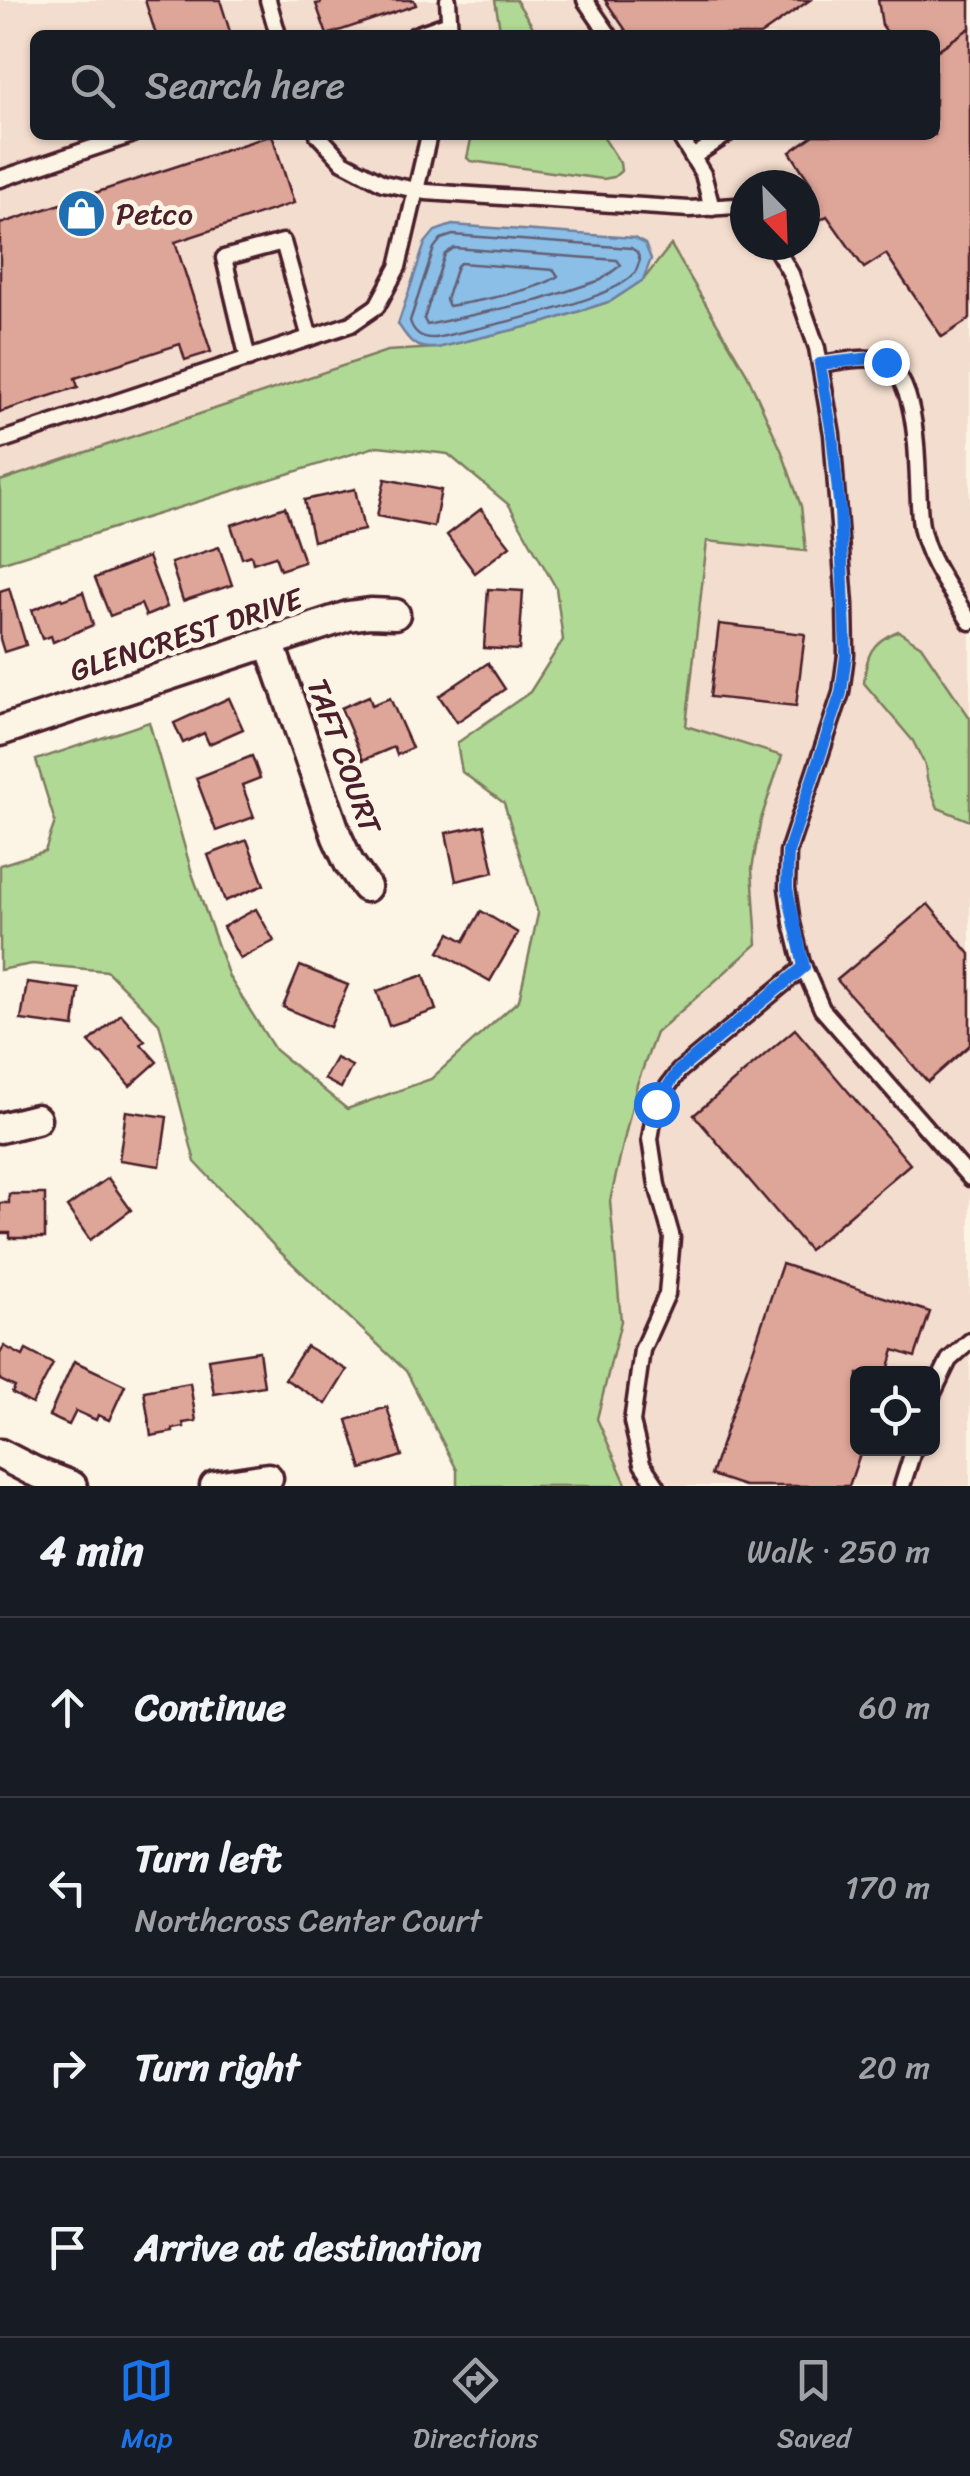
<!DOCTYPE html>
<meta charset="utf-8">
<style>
:root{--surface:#171b24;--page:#20242c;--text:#f1f3f6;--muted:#9ea1a6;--line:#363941;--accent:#1a73e8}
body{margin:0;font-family:Sriracha,sans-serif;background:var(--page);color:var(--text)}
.controls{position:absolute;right:30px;bottom:30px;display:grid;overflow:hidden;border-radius:15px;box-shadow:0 2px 8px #0004}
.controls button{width:90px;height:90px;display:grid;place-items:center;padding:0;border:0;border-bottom:2px solid var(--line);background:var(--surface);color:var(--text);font:50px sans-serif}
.compass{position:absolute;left:730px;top:170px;width:90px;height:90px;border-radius:50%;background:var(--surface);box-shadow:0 2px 8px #0004;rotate:157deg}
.stop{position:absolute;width:30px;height:30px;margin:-22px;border:8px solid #1a73e8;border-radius:50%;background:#fff}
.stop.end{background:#1a73e8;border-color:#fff;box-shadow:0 2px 10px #0008}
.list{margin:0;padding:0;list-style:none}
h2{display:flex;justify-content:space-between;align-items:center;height:130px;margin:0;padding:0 40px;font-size:42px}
h2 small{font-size:32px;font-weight:400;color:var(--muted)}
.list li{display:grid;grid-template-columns:65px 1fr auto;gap:30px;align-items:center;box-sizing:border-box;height:180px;padding:0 40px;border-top:2px solid var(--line)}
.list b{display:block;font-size:38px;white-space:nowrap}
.list p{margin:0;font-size:32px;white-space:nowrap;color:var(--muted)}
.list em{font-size:32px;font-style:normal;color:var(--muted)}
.icon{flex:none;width:55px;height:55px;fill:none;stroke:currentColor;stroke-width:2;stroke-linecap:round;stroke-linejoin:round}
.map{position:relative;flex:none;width:970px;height:1486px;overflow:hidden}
.search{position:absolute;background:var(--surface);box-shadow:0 2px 8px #0004;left:30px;right:30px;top:30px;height:110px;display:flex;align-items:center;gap:25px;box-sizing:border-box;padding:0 35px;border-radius:15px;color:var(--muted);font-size:38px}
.sheet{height:850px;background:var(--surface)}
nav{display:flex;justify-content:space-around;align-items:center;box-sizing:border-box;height:140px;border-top:2px solid var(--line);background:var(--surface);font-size:28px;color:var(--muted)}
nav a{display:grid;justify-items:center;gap:5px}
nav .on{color:var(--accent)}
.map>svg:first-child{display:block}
.built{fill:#f3ddce;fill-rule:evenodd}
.green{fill:#b1d996;stroke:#7e7c60;stroke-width:2.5}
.water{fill:#8bbfe7;stroke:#717f9c;stroke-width:2.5}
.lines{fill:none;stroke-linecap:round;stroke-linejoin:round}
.shore{stroke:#645f76;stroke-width:2.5}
.building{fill:#dea698;stroke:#4a1f2b;stroke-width:2.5}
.service-casing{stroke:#4a1f2b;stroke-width:21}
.minor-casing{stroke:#4a1f2b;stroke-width:35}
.service{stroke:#fcf5e5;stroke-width:14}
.minor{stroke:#fcf5e5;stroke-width:28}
.route{stroke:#1a73e8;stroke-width:12}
.labels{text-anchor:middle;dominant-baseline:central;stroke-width:10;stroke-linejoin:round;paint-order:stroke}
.poi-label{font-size:30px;fill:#4a1f2b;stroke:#fcf5e5;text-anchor:start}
.street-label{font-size:30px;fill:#4a1f2b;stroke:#fcf5e5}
</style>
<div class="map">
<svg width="970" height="1486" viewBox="0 0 970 1486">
<rect width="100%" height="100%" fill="#fcf5e5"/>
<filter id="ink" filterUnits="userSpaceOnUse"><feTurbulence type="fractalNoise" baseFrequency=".01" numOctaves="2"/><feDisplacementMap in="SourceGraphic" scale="20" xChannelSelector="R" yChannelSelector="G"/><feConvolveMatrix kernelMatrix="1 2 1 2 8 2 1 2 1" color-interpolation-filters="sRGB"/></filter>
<g filter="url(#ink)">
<path class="built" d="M0,0H970V1486H627L597,1419L621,1321L610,1201L637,1084L656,1033L757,944L752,869L761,819L782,757L685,726L707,541L805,551L801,506L782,452L747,374L672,246L643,280L437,348L386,351L0,481ZM35,35H935V135H35ZM745,185H805V245H745ZM858,1374H932V1448H858Z"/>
<g class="green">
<polygon points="495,0 516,0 538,35 499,35 500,29"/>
<polygon points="472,135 602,135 620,163 621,171 614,177 603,179 471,161 467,158"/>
<polygon points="671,245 747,374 782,452 801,506 806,551 707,541 686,726 782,756 761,819 752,869 757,944 656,1033 637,1084 610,1201 621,1321 597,1419 627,1486 457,1486 457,1470 406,1371 278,1250 195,1162 159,1023 107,971 32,964 0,970 0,865 45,851 55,822 36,760 149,722 192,873 229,977 275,1050 347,1109 431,1079 519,1000 538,914 504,803 462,772 457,743 530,692 563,640 556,588 509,505 448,454 378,446 0,563 0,481 387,351 437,348 546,322 611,301 643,280"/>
<path d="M898,631L921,646L970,718V821L938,808L927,779L925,765L913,741L864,683C866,655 871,642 898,631Z"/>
</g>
<path class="water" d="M452,225L634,238L645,244L651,259L643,280L611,301L546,322L437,348C414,349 410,342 398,324L425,243L435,231Z"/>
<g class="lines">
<g class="shore">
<path d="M453,235L631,248L637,252L640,260C639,262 636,272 634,274C609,303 477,328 436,338C423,339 414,334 410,321L434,248L441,239Z"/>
<polygon points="454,248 617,260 621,265 601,280 540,300 427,325 424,319 445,254"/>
<path d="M460,263L554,270L558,276C540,290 474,302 449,306L446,300L457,266Z"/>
</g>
</g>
<g class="building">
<polygon points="145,0 220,0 231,35 156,35"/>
<polygon points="320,0 414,0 416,5 327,35 316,4 321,3"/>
<polygon points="605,0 810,0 760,35 629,35"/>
<polygon points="878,0 970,0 970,28 935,52 935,35 889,35 882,25"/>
<polygon points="970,28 970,319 942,337 886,254 864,268 827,216 805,229 805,188 811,184 790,152 814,135 935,135 935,52"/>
<polygon points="272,135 294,203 175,242 211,352 185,360 180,344 75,378 78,387 0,412 0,224"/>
<polygon points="385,479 441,490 434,527 377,516"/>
<polygon points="355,489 364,530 313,541 304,500"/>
<polygon points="285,507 304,562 280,570 275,556 253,563 251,555 242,558 231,525"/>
<polygon points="481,509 510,546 475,573 447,535"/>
<polygon points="219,547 232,585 183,601 171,563"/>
<polygon points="148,557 167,607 146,616 141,604 110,616 95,578"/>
<polygon points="9,588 26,645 4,652 0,639 0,591"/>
<polygon points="488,589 523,591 519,650 484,648"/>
<polygon points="83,592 93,625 53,642 51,636 42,639 32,610 61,598 62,600"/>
<polygon points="719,624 805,634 796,706 710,697"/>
<polygon points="488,663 505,689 457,722 439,696"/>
<polygon points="369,696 372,705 390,698 412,748 397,755 394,747 363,760 341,708"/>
<polygon points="229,698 243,729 209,744 204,733 183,743 174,723"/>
<polygon points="252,756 260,778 242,785 254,817 216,831 196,778"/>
<polygon points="484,825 494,872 456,881 446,833"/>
<polygon points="247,840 264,885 225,901 208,855"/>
<polygon points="928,904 970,954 970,1045 928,1082 837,980"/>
<polygon points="256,909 274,941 240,959 223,927"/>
<polygon points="481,911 518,933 490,981 439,952 450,933 464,941"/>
<polygon points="300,966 348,985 330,1027 283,1007"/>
<polygon points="424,975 436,1010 389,1026 377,991"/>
<polygon points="27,982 79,989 74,1027 21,1020"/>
<polygon points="121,1014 145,1041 141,1044 157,1062 130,1086 102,1053 100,1054 89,1042"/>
<polygon points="795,1029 910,1164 809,1250 694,1115"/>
<polygon points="336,1058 352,1066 341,1088 324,1079"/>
<polygon points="126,1111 167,1117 160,1166 119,1160"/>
<polygon points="108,1178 131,1210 90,1240 67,1207"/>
<polygon points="9,1194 45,1194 45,1238 10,1238 10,1233 0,1233 0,1203 9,1203"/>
<polygon points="782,1264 930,1312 915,1357 894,1350 887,1374 858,1374 858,1448 862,1448 849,1486 744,1486 711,1475"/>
<polygon points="4,1346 23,1356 26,1350 53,1364 32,1404 12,1393 15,1387 0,1380 0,1354"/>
<polygon points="306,1346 347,1370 326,1404 285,1379"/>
<polygon points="259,1351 264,1386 214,1394 208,1359"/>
<polygon points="74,1361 125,1385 109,1420 98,1415 96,1420 76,1411 69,1425 49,1416"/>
<polygon points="190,1383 196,1421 183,1423 184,1427 173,1429 173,1432 151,1436 144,1391"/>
<polygon points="387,1407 402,1456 362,1469 347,1420"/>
</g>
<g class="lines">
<defs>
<g id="service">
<polyline points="268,0 278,35"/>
<polyline points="448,0 450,35"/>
<polyline points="585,0 609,35"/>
<polyline points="415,35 449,23"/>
<polyline points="318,135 343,162 383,183 426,192 689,209 736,206 745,211"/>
<polyline points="679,135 703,174 712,208"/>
<polyline points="693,157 726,135"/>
<polyline points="0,179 131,135"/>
<polyline points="774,245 791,274 817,348 832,434 845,604 846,655 841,693 788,852 787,888 792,923 802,963 822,1009 970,1178"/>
<polyline points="248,359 224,258 283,242 310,338"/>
<path d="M820,364C836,362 857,357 873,359C927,366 914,488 921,526C927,561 952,592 970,622"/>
<polyline points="0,441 351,324 377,306 398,267 429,135"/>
<polyline points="932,1395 949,1360 970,1341"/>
<polyline points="657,1486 642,1464 632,1422 642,1350 667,1294 672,1238 657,1185 650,1139 656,1103 679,1071 804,967"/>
<polyline points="902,1486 914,1448"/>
</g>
<g id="minor">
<polyline points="269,642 337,837 349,863 366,887"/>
<polyline points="0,731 348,616 370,613 395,614"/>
<polyline points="0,1128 36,1119"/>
<polyline points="0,1454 33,1471 72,1486"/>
<polyline points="215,1486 268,1478"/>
</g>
</defs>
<use href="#service" class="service-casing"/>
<use href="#minor" class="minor-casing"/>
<use href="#service" class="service"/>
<use href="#minor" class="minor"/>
</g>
</g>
<g class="lines" filter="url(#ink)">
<polyline class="route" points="656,1104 678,1071 804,967 787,888 788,852 841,693 846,655 840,512 832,434 820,364 871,358 886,362"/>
</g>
<defs>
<symbol id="shop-disc" viewBox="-11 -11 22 22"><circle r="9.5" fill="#1f6fb2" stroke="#fcf5e5"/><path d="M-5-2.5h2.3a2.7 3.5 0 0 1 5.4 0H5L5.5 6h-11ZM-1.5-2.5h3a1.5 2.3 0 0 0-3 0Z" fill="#fff"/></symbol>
</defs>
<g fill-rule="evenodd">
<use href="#shop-disc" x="54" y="186" width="55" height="55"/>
</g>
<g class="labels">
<g class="poi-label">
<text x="116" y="214">Petco</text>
</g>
<g class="street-label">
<text transform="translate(186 635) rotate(-18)">GLENCREST DRIVE</text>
<text transform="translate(344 756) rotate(70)">TAFT COURT</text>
</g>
</g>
</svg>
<div class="controls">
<button><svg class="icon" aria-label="locate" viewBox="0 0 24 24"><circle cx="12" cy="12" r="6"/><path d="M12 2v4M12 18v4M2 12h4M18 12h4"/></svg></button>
</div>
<svg class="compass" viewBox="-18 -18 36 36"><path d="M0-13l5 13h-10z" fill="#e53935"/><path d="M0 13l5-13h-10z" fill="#9ea1a6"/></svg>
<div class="stop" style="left:656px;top:1104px"></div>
<div class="stop end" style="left:886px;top:362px"></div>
<div class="search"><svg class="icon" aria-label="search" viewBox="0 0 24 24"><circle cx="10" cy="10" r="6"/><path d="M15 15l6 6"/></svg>Search here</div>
</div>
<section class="sheet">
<h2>4 min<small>Walk · 250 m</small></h2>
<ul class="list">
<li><svg class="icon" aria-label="ahead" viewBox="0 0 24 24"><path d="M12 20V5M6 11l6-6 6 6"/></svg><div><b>Continue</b></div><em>60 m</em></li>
<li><svg class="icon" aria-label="left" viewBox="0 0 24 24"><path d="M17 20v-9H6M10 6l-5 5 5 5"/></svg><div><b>Turn left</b><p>Northcross Center Court</p></div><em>170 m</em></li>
<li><svg class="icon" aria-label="right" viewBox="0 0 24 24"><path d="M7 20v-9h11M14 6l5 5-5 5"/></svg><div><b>Turn right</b></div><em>20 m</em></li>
<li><svg class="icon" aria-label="arrive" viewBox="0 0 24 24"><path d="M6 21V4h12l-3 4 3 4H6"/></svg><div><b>Arrive at destination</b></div></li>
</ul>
</section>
<nav>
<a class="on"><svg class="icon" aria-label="map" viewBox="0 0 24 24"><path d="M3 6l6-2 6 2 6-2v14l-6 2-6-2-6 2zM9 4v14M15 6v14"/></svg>Map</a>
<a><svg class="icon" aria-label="directions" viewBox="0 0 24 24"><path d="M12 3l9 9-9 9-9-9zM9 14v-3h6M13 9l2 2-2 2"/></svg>Directions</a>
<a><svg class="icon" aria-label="saved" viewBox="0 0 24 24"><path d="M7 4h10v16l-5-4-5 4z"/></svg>Saved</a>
</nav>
